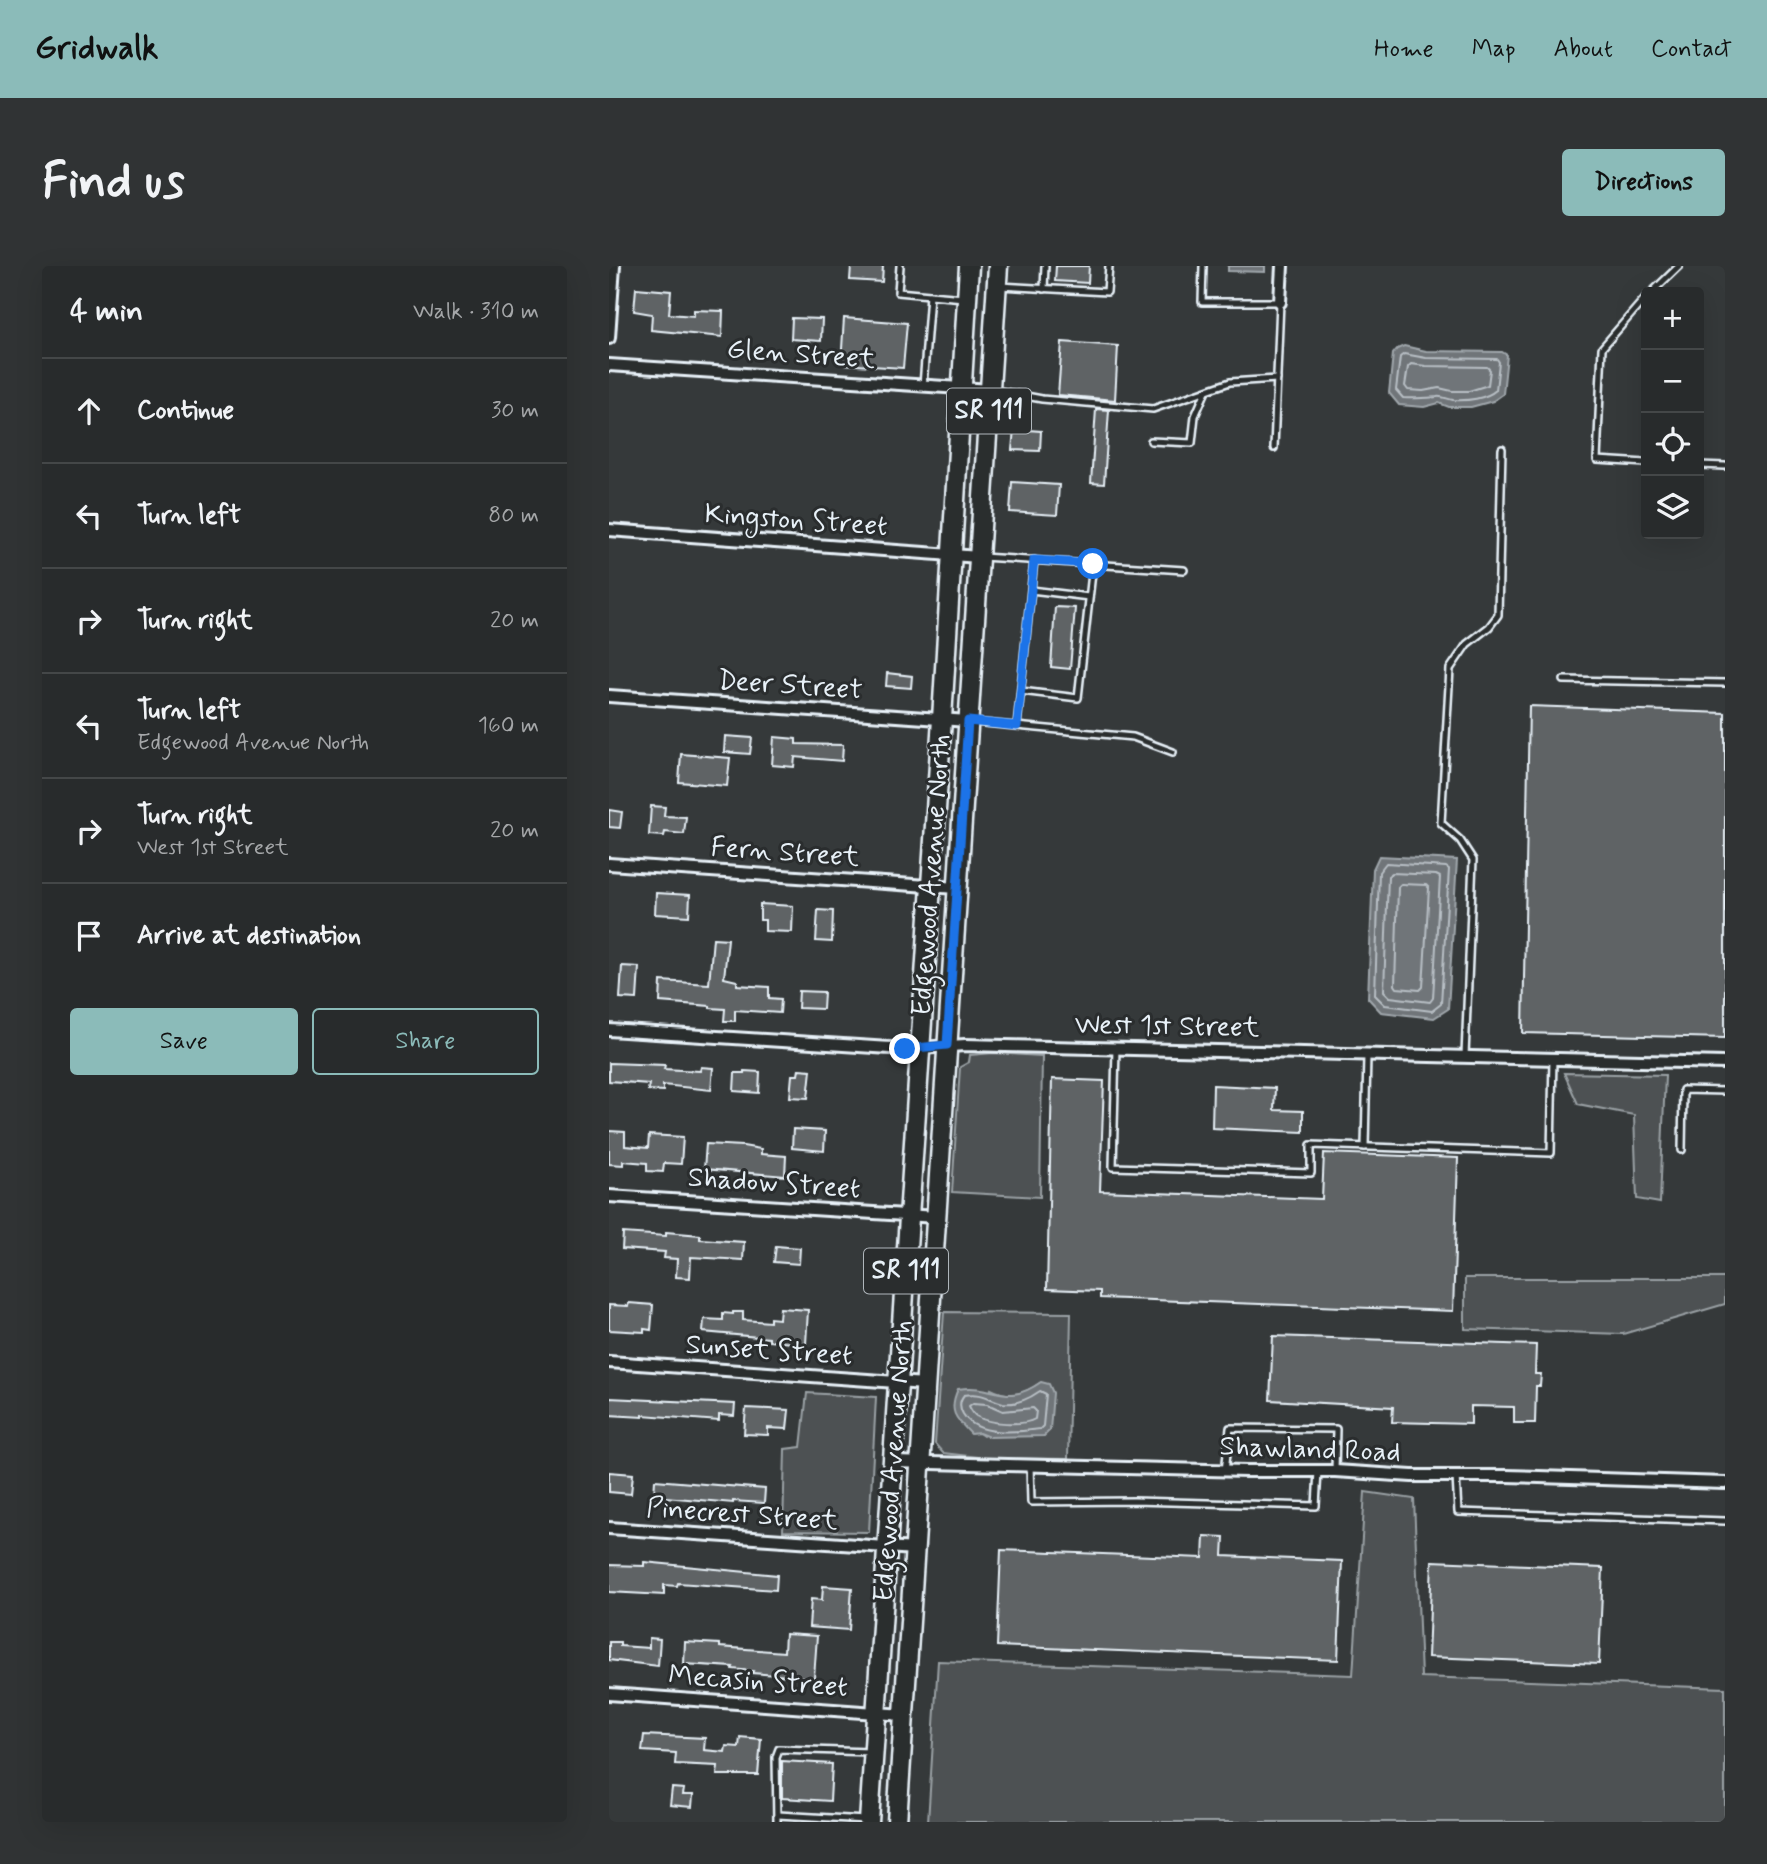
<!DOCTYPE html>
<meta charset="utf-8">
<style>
:root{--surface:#282b2c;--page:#303334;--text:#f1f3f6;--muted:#a5a7a9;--line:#444748;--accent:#8bbbb9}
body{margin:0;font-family:Mynerve,sans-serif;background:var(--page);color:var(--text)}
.controls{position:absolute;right:21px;top:21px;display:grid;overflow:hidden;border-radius:7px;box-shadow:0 7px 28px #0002}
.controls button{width:63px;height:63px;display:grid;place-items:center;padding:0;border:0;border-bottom:2px solid var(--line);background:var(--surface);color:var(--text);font:35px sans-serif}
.stop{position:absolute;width:21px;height:21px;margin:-16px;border:5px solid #1a73e8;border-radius:50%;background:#fff}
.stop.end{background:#1a73e8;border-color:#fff;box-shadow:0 2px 7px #0008}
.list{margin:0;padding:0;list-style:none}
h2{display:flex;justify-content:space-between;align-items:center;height:91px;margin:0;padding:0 28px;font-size:30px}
h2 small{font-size:23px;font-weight:400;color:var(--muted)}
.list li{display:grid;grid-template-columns:46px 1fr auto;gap:21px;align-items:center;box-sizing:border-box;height:105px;padding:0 28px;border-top:2px solid var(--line)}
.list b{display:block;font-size:26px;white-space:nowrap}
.list p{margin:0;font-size:23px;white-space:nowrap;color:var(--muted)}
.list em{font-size:23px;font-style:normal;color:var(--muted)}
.actions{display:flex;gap:14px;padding:21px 28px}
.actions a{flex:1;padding:16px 0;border:2px solid var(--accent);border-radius:7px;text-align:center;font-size:24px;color:var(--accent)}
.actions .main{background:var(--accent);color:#111}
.icon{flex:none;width:38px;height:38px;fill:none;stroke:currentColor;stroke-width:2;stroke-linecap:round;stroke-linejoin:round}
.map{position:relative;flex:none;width:1116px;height:1556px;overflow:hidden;border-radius:7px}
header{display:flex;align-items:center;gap:42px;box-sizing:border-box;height:98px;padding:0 35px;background:var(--accent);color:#111}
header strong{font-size:33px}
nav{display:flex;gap:38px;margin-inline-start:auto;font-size:24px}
.intro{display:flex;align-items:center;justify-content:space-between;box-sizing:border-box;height:168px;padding:0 42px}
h1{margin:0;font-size:49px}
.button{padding:18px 32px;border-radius:7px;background:var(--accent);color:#111;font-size:24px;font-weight:700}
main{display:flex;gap:42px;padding:0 42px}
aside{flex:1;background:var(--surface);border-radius:7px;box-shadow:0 7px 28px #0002}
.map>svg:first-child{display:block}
.green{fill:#4d5152;stroke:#9aa1a5;stroke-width:2;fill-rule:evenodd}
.water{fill:#707579;stroke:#a0a7ac;stroke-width:2}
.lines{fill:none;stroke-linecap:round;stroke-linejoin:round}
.shore{stroke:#b8bfc5;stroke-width:2}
.building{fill:#5f6365;stroke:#e8f1f8;stroke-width:2}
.service-casing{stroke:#e8f1f8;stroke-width:10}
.minor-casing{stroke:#e8f1f8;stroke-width:16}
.primary-casing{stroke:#e8f1f8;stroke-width:23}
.service{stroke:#2a2d2e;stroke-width:5}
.minor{stroke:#2a2d2e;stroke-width:10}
.primary{stroke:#2a2d2e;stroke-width:18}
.route{stroke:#1a73e8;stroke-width:9}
.labels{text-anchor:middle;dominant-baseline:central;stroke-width:6;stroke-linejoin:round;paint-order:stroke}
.shield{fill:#2a2d2e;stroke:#afb6bb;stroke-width:2}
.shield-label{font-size:26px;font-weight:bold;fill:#e8f1f8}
.street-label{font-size:28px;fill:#e8f1f8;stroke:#2a2d2e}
</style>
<header>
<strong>Gridwalk</strong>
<nav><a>Home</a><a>Map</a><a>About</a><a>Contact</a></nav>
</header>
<div class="intro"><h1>Find us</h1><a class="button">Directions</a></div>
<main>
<aside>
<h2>4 min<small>Walk · 310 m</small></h2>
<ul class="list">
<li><svg class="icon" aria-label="ahead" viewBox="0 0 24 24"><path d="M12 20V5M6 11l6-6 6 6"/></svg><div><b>Continue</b></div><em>30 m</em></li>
<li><svg class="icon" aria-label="left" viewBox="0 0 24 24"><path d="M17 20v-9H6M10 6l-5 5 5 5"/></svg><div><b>Turn left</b></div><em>80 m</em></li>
<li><svg class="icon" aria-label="right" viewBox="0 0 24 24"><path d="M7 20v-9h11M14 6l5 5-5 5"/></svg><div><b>Turn right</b></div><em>20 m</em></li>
<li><svg class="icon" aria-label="left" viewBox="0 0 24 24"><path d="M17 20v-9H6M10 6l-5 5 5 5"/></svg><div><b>Turn left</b><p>Edgewood Avenue North</p></div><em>160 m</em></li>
<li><svg class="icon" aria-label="right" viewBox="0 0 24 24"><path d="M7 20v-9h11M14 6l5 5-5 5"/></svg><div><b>Turn right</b><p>West 1st Street</p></div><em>20 m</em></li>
<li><svg class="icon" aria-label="arrive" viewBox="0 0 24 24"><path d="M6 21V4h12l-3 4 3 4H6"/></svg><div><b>Arrive at destination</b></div></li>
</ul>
<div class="actions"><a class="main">Save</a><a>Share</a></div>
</aside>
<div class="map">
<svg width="1116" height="1556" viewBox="0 0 1116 1556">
<rect width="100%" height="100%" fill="#35393a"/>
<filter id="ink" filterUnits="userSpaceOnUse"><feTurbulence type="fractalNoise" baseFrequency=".0143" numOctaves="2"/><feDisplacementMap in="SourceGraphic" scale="14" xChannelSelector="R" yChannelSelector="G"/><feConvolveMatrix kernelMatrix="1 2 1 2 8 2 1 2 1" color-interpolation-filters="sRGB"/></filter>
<g filter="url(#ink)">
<g class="green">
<polygon points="384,787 433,790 431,931 343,926 351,801 360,796 361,789"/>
<polygon points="955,807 1056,809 1051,937 1028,933 1025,849 969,838"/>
<polygon points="856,1012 1116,1012 1116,1038 1014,1068 856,1063"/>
<path d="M335,1046L462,1047L459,1193L377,1192L334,1187L326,1178ZM432,1116L374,1170L370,1167L382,1123C402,1133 415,1128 432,1116Z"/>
<polygon points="198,1127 267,1131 260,1266 174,1265 176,1183 192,1181"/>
<polygon points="756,1226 805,1233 812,1411 1116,1422 1116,1556 319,1556 329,1395 744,1409"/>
</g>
<g class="water">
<polygon points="619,0 656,0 656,6 619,5"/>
<polygon points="795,80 817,85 893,86 898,89 894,128 884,135 862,141 840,141 830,137 815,141 790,139 780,127 784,88 788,83"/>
<polygon points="770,590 848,594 839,743 825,752 772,746 759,732 764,603"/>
<path d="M432,1116L440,1118L444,1127L441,1164L435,1170L380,1171L370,1167L362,1168C346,1152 339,1145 349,1123C388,1117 395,1142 432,1116Z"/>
</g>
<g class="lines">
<g class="shore">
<path d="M795,88L817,92L888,93L890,96L887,124C877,133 858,135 844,134C838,133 833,130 828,131C816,132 806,133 794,132L787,124L791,91Z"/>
<polygon points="802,98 817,100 878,101 881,104 879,119 860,125 843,125 830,122 814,125 799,124 796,120 799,101"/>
<polygon points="777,597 837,601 840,603 832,738 823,745 776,739 766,729 770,606"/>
<polygon points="783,607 827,609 831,611 824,732 821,736 781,731 775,725 779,610"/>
<polygon points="792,618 817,619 820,622 814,721 811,724 788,722 786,719 789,621"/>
<path d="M431,1125L437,1128L434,1160L431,1163C408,1166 368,1171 354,1148C350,1141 350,1135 355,1129C375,1126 378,1133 394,1137C407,1139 421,1132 431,1125Z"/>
<path d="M364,1137L378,1138L394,1145L424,1142L427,1145L426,1153C414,1160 380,1158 367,1150C364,1148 362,1144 360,1140Z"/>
</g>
</g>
<g class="building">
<polygon points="242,0 274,0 273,16 241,14"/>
<polygon points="447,0 480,0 479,17 446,15"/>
<polygon points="27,22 62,25 60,48 85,50 85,44 114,45 113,71 42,64 43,48 25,45"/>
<polygon points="183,52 213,53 212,75 182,73"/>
<polygon points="235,52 298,57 294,102 232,98"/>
<polygon points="453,76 509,80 506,134 449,129"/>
<polygon points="487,143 500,144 495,218 482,217"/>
<polygon points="405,163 432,165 431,185 403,184"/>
<polygon points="403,216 450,219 448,249 401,246"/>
<polygon points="446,341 466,342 461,403 442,401"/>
<polygon points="278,407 303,410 302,422 277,420"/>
<polygon points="920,440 1116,447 1116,772 914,767"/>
<polygon points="116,470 143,472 141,488 115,486"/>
<polygon points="165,471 187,473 187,478 234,479 233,495 186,491 185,501 163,499"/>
<polygon points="72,488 121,492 118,520 70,516"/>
<polygon points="42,540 56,541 55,550 77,551 75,568 56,566 55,570 40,569"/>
<polygon points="0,544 13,546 11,562 0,561"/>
<polygon points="47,627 81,629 80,650 46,648"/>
<polygon points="151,638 184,640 183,666 156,665 156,654 151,654"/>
<polygon points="209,644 224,645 223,676 207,675"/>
<polygon points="104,672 119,673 115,712 128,715 128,719 160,721 160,732 172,733 171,747 126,744 126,755 115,755 116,743 101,742 101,740 51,736 52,715 100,718"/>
<polygon points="13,700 30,701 28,733 11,732"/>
<polygon points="190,725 215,726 214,743 189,742"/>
<polygon points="0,797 56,799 55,803 91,805 92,801 104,802 102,824 54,819 54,825 39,824 40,818 0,815"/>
<polygon points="190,803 202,804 199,832 181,831 183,809 189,809"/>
<polygon points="135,805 151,806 150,827 125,825 126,807 135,807"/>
<polygon points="443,813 495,815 491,925 713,933 715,887 849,892 844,1045 491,1032 491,1025 438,1023"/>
<polygon points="604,819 666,822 665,844 694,845 694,866 603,862"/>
<polygon points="184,863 216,865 215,885 183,882"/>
<polygon points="0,865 16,866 16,880 39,882 40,869 74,871 72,898 55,897 54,906 38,905 38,897 14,895 14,899 0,898"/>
<polygon points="97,878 134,880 152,883 152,888 177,890 176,910 95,903"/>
<polygon points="57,966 91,969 91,973 135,976 134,994 82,991 81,1012 67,1011 68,993 55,992 56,986 13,983 14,967 57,970"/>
<polygon points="167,980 191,982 190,998 165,996"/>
<polygon points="20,1037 44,1039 42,1064 35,1063 35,1066 0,1064 0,1039 19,1040"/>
<polygon points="171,1042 199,1044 197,1078 160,1075 160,1072 94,1066 95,1053 114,1054 114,1047 124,1048 124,1046 134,1046 134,1054 161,1056 161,1052 170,1053"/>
<polygon points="664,1070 927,1079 926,1108 932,1108 931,1120 927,1120 926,1157 905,1157 905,1141 862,1140 862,1158 783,1156 784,1141 661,1134"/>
<polygon points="0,1132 126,1138 125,1150 110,1149 110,1155 34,1149 34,1151 0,1149"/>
<polygon points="137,1142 180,1144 178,1163 159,1162 159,1169 135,1168"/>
<polygon points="0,1206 24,1208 22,1228 0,1226"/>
<polygon points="46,1214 156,1223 155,1237 124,1235 124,1237 45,1230"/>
<polygon points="595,1270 615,1271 614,1290 733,1295 729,1394 388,1380 392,1284 594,1292"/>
<polygon points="823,1295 994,1302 990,1398 819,1391"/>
<polygon points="35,1296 168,1309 167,1324 69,1317 68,1320 55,1319 55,1329 0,1326 0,1299 35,1300"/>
<polygon points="214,1320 243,1322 240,1364 200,1361 202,1333 213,1334"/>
<polygon points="176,1368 208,1370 205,1412 143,1407 144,1405 123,1403 124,1401 75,1398 76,1376 111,1378 111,1381 175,1386"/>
<polygon points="40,1372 51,1373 49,1400 0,1394 0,1376 11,1376 11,1380 40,1382"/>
<polygon points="35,1469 96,1472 95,1484 116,1486 117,1480 130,1481 131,1471 152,1473 149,1509 108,1509 109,1500 66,1498 67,1487 33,1485"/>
<polygon points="173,1495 223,1498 221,1535 173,1532"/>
<polygon points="63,1522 75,1523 74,1529 84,1529 83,1541 61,1539"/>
</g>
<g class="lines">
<defs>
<g id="service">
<polyline points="291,0 289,26 321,29"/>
<polyline points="594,0 593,36 671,36 665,182"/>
<polyline points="391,20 498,26 500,0"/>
<polyline points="435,23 436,0"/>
<polyline points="1043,26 1070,0"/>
<polyline points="1037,31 993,82 988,194 1037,197"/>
<polyline points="314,120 321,29 355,32"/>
<polyline points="385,124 433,133 544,143 621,116 668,113"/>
<polyline points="542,175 583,177 586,150 597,125"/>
<polyline points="1090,199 1116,200"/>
<polyline points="373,291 575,304"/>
<polyline points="422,324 480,331"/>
<polyline points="955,414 1116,417"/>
<polyline points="412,425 469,432 484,298"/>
<polyline points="364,456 524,471 564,486"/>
<polyline points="408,460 425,294"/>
<polyline points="507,782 504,901 702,907 702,879 942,887 944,793"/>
<polyline points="856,790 864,594 851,574 832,557 841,403 858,378 880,361 889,349 893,183"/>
<polyline points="756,881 758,790"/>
<polyline points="1073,884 1074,824 1116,825"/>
<polyline points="421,1199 422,1236 525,1235 707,1240 709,1205"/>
<polyline points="616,1205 621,1162 727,1163 726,1205"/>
<polyline points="847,1210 849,1246 1116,1255"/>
<polyline points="169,1549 257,1554"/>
<polyline points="168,1556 167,1491 170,1483 261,1486"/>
</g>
<g id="minor">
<polyline points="671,36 673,0"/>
<polyline points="0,72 5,0"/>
<polyline points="0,99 382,124"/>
<polyline points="0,264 370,291"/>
<polyline points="0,430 359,455"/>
<polyline points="0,598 348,622"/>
<polyline points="0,764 296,783 356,779 1116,797"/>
<polyline points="0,930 327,951"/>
<polyline points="0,1096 316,1118"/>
<polyline points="284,1196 638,1205 726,1205 803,1210 898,1210 1116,1217"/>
<polyline points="0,1262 306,1283"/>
<polyline points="0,1428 295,1449"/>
</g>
<g id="primary">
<polyline points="260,1556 333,453 360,0"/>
<polyline points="288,1556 389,0"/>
</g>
</defs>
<use href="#service" class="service-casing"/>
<use href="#minor" class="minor-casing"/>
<use href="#primary" class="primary-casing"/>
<use href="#service" class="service"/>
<use href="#minor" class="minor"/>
<use href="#primary" class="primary"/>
</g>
</g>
<g class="lines" filter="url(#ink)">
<polyline class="route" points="296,783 338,779 359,455 408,460 425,294 484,298"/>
</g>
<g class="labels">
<g class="shield">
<rect x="338" y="122.5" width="84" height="45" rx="5"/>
<rect x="255" y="982.5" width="84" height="45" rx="5"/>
</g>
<g class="shield-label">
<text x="380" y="145">SR 111</text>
<text x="297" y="1005">SR 111</text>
</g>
<g class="street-label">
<text transform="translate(192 89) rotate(4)">Glen Street</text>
<text transform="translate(187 255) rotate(4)">Kingston Street</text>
<text transform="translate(181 420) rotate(4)">Deer Street</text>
<text transform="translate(176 587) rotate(4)">Fern Street</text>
<text transform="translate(323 609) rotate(-86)">Edgewood Avenue North</text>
<text transform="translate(558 761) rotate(1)">West 1st Street</text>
<text transform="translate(165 918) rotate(4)">Shadow Street</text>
<text transform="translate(160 1085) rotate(4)">Sunset Street</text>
<text transform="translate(701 1184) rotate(2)">Shawland Road</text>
<text transform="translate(285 1195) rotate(-86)">Edgewood Avenue North</text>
<text transform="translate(133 1249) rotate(4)">Pinecrest Street</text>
<text transform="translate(149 1416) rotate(4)">Mecasin Street</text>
</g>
</g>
</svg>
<div class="controls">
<button>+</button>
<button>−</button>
<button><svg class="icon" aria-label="locate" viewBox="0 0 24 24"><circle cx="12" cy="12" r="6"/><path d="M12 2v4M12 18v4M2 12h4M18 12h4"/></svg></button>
<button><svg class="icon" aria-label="layers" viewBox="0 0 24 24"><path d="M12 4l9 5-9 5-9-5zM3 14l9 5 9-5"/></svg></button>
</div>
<div class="stop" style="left:484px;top:298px"></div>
<div class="stop end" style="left:296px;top:783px"></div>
</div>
</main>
